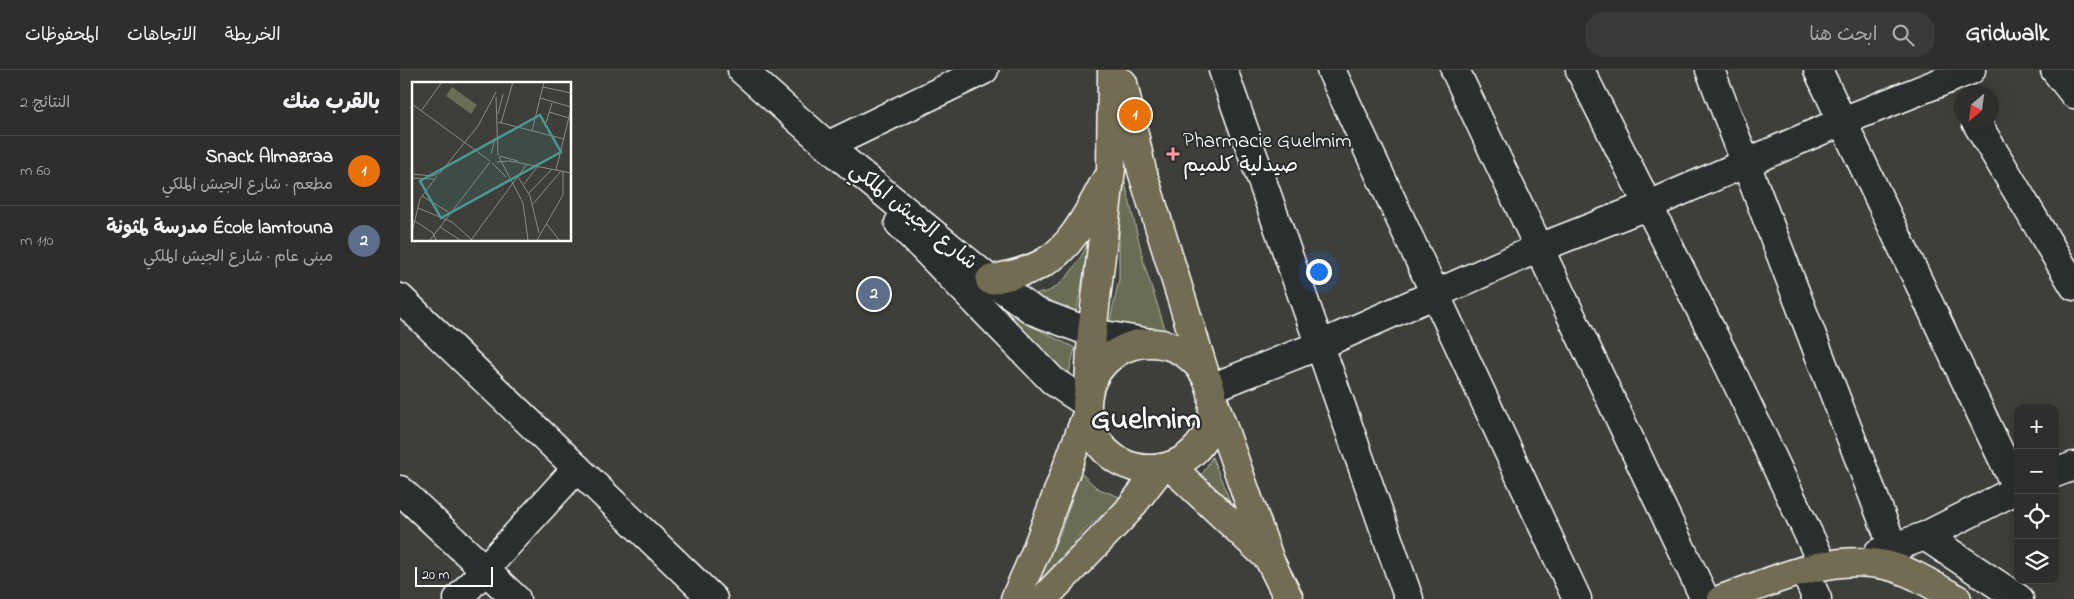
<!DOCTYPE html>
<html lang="ar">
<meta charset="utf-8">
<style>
:root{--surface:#2e2e2c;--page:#3a3a38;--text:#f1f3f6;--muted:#a7a8a9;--line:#494a48;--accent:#8bbbb9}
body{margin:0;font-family:"Indie Flower","Playpen Sans Arabic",sans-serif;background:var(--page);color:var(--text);direction:rtl}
.controls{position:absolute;right:15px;bottom:15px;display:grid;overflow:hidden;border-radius:10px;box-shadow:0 5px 20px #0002}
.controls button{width:45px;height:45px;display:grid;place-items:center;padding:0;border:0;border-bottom:1px solid var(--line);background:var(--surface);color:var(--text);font:25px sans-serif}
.compass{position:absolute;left:1554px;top:15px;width:45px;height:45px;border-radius:50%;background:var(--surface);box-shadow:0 5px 20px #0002;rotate:209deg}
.scale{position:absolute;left:15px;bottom:12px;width:78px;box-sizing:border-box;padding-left:5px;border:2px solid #fff;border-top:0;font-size:14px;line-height:18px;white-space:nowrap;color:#fff;-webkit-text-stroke:4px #2a2d2e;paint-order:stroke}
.you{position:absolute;left:918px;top:201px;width:18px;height:18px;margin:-12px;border:4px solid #fff;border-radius:50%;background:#1a73e8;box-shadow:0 0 0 8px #1a73e833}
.badge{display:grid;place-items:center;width:32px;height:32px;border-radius:50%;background:var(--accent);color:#fff;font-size:16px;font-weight:700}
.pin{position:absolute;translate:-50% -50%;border:2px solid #fff;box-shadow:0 1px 5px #0006}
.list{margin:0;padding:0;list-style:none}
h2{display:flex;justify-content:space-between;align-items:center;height:65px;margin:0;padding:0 20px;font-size:21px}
h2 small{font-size:16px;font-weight:400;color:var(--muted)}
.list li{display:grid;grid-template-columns:32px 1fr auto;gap:15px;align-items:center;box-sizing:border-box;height:70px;padding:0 20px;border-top:1px solid var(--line)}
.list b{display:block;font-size:19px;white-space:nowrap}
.list p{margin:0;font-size:16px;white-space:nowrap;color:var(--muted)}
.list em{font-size:16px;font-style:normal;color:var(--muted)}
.icon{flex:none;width:28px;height:28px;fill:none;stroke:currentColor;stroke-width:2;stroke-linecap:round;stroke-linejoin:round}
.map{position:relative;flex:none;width:1674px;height:529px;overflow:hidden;direction:ltr}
header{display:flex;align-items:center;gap:30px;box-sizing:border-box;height:70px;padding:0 25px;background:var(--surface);border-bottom:1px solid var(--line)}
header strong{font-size:24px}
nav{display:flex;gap:28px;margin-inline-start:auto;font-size:18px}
.search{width:350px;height:45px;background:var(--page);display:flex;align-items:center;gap:12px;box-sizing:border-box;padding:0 18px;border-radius:20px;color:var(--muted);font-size:19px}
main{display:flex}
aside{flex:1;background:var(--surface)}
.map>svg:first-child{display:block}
.green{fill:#686d53;stroke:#b4b6a9}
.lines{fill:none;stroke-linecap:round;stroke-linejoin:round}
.minor-casing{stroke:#fff;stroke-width:31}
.major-casing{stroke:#fff;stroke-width:31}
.minor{stroke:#2a2d2e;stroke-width:28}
.major{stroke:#726c52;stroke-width:28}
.poi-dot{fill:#ff9aa2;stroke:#2a2d2e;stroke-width:2}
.labels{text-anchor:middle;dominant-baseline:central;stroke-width:4;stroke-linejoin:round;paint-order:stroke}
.poi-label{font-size:21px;fill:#fff;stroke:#2a2d2e;text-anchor:start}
.street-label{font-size:21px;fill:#fff;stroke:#2a2d2e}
.town-label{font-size:31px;font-weight:bold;fill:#fff;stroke:#2a2d2e}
.inset-road{fill:none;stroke:#8b8b89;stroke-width:1}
.view{fill:#4b9892;fill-opacity:0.15;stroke:#4b9892;stroke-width:2.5}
.inset-edge{fill:none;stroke:#fff;stroke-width:2.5}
</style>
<header>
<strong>Gridwalk</strong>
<div class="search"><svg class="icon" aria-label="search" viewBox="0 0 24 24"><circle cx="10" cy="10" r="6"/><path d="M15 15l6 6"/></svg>ابحث هنا</div>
<nav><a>الخريطة</a><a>الاتجاهات</a><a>المحفوظات</a></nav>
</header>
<main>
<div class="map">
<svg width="1674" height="529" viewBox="0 0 1674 529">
<rect width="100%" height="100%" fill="#3e3e3a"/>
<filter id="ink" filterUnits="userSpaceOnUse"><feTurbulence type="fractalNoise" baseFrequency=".02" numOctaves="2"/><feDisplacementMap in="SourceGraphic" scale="10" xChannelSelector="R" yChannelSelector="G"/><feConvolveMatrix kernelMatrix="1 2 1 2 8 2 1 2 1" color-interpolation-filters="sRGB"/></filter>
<g filter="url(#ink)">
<g class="green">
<polygon points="719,87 745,197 769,271 708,260 719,209"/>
<path d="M690,170L675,249L626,224C633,223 643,224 649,221C669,211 680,188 690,170Z"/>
<polygon points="584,225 625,253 675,278 666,315"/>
<polygon points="812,387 841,458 794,412 803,403"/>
<polygon points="681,403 697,418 722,428 688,457 635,517 661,461"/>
</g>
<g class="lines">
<defs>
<g id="minor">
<polyline points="342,0 438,85 590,210 634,241 692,263 745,272"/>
<polyline points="823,0 1009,529"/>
<polyline points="931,0 1177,529"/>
<polyline points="1055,0 1305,529"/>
<polyline points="1180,0 1329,296 1423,495"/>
<polyline points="1310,0 1493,477"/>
<polyline points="1418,0 1617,419"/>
<polyline points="1655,0 1674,24"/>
<polyline points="1576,52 1674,216"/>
<polyline points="427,76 584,0"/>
<polyline points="499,153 653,311 686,333"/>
<polyline points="0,228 313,529"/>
<polyline points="811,318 920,275 1139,178 1249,135 1443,51 1571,0"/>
<polyline points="1655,403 1674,396"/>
<polyline points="0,420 116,529"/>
<polyline points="1525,466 1619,529"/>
<polyline points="1478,483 1525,466 1618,419"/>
<polyline points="1404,500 1417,529"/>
<polyline points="58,529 177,398"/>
</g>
<g id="major">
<polyline points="723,13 742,101 804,301"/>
<path d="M590,210C609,205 629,202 645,192C674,175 689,140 705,112"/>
<circle cx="750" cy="336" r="63"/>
<polyline points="689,315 692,263 711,99 712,0"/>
<polyline points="814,332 870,491 889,529"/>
<polyline points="770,396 867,487"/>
<polyline points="615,529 634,486 687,344"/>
<polyline points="643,529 727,442 761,398"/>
<path d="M1322,529C1374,511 1429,483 1485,495C1510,500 1534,516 1557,529"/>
</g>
</defs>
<use href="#minor" class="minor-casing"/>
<use href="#major" class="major-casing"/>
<use href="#minor" class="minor"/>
<use href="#major" class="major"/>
</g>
</g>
<path class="poi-dot" d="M770.5 76.5h5v5h5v5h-5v5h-5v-5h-5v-5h5z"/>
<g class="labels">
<g class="poi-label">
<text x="783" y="72">Pharmacie Guelmim<tspan x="783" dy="24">صيدلية كلميم</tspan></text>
</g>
<g class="street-label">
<text transform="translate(513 147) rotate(39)">شارع الجيش الملكي</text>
</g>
<g class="town-label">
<text x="746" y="350">Guelmim</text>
</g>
</g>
<g transform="translate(12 12)">
<rect width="159" height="159" fill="#3e3e3a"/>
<path d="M40,5L65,23L59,32L34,14Z" fill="#686d53"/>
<path class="inset-road" d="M131,5L159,11M84,15L86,73M128,16L159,25M0,22L78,79M9,29L30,0M137,30L157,36M86,32L91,12M86,40L152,57M89,41L101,0M134,41L140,21M120,49L132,0M79,72L83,56M87,74L106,79M87,75L111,121L116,158M85,80L98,79L159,91M80,81L94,95M144,88L159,27M0,92L20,94L28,91L66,44L84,10M106,95L118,114L127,151M0,96L22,97M112,102L126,84M117,111L140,87M10,114L38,131M121,122L149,89M6,126L40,140L60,158M3,139L21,151L24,158M134,141L147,158M28,145L48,158M0,150L8,117L25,94M18,158L78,80M59,158L115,82M125,158L151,113V90"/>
<path class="view" d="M128,33L149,70L29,136L8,99Z"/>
<rect width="159" height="159" class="inset-edge"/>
</g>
</svg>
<div class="controls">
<button>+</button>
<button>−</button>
<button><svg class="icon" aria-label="locate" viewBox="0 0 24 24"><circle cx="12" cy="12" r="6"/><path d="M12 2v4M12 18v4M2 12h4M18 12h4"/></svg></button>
<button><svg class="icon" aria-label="layers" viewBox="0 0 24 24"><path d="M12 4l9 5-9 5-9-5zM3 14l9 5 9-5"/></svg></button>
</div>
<svg class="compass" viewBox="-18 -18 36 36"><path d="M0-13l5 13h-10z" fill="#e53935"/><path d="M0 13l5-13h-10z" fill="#a7a8a9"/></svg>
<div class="scale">20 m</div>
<div class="you"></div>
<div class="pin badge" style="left:735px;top:45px;background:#e8710a">1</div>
<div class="pin badge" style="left:474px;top:224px;background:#5c6f8a">2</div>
</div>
<aside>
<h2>بالقرب منك<small>النتائج: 2</small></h2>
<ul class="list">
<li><span class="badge" style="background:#e8710a">1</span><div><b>Snack Almazraa</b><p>مطعم · شارع الجيش الملكي</p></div><em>60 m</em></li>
<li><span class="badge" style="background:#5c6f8a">2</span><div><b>École lamtouna مدرسة لمثونة</b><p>مبنى عام · شارع الجيش الملكي</p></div><em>110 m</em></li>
</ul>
</aside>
</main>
